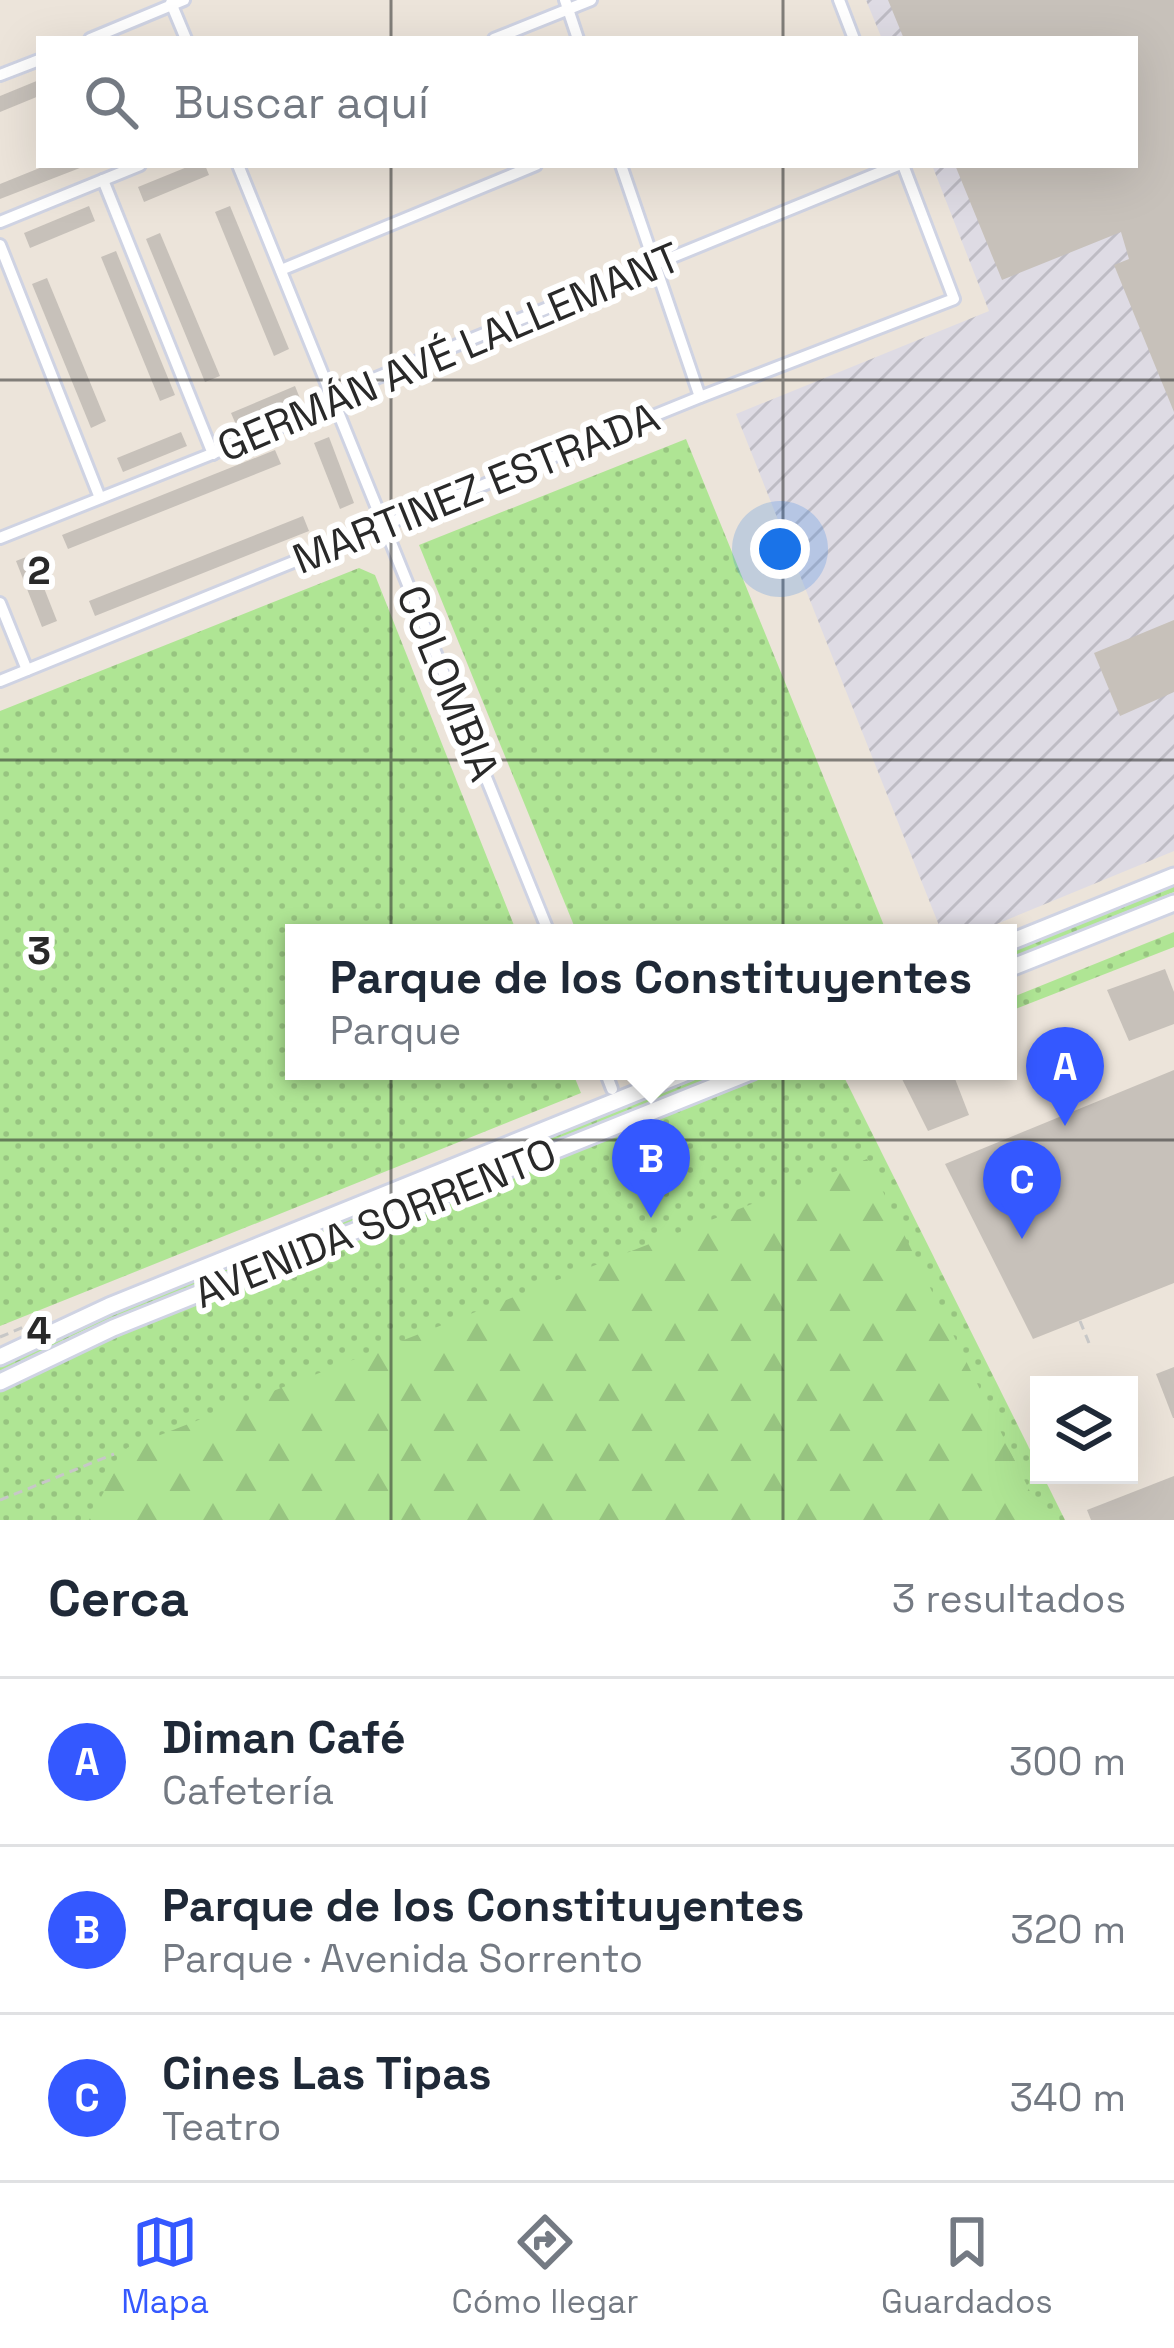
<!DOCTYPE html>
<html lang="es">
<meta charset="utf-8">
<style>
:root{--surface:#fff;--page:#f6f6f7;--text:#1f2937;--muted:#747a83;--line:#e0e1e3;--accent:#3458ff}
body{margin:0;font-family:"Space Grotesk",sans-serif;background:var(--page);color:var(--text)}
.controls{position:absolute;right:36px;bottom:36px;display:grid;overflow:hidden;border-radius:0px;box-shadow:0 12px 48px #0002}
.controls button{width:108px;height:108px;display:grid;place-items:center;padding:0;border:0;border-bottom:3px solid var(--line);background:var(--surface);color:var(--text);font:60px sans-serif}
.you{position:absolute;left:780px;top:549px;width:42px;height:42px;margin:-30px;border:9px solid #fff;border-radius:50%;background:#1a73e8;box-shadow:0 0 0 18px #1a73e833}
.badge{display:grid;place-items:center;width:78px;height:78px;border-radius:50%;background:var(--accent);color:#fff;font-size:39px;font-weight:700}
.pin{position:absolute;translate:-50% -99px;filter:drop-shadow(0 3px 6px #0008)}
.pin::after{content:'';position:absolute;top:63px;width:42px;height:36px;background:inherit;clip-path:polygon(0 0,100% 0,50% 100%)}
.popup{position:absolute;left:285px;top:924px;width:732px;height:156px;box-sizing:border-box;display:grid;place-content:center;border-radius:0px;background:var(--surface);filter:drop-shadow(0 3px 9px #0005);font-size:39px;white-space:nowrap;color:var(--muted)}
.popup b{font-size:45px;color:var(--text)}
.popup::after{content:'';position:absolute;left:50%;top:100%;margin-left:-24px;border:24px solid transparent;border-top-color:var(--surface)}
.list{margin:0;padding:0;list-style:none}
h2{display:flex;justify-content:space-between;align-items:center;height:156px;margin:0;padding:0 48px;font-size:51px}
h2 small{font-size:39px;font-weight:400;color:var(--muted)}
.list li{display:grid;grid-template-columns:78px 1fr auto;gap:36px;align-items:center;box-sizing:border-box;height:168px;padding:0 48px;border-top:3px solid var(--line)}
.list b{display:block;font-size:45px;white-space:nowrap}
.list p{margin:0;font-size:39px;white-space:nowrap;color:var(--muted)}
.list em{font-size:39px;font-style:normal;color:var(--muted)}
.icon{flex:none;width:66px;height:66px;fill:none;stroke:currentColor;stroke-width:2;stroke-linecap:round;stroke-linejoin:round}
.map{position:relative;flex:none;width:1174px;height:1520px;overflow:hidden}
.search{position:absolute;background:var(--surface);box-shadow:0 12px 48px #0002;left:36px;right:36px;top:36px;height:132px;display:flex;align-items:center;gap:30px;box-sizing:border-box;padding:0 42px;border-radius:0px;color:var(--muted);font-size:45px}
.sheet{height:660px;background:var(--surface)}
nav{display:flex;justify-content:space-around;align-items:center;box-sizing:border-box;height:168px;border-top:3px solid var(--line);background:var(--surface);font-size:33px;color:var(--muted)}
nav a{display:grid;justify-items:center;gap:6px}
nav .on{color:var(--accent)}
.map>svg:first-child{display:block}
.industrial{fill:url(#industrial-furrows)}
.grass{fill:url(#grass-dots)}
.forest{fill:url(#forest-firs)}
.building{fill:#c7c1ba}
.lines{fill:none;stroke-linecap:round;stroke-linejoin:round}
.street-casing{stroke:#cfd3e3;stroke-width:16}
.secondary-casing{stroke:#cfd3e3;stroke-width:21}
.path{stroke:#c7c7c7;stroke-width:3;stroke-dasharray:9 6;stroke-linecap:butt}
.street{stroke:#fff;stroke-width:10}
.secondary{stroke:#fff;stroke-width:15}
.grid{fill:none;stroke:#292929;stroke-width:3;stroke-opacity:0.55}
.labels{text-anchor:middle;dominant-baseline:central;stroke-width:12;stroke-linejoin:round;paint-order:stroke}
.street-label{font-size:42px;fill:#292929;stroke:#fff}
.grid-label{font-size:39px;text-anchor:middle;font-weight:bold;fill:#292929;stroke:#fff;stroke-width:12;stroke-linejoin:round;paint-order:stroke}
</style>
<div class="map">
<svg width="1174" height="1520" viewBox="0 0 1174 1520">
<defs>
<pattern id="industrial-furrows" width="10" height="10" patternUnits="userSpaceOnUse" patternTransform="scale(3)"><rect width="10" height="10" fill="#dedbe4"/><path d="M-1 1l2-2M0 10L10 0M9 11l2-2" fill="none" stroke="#bebcc4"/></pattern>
<pattern id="grass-dots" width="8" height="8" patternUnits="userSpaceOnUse" patternTransform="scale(3)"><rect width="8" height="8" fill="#afe594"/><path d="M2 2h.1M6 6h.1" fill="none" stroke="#97c480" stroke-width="1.8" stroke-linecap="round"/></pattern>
<pattern id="forest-firs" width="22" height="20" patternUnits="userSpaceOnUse" patternTransform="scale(3)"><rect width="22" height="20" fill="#afe594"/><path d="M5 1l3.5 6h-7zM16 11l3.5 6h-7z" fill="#97c480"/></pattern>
</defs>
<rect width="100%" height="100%" fill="#ece4da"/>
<polygon class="industrial" points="866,0 1174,0 1174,851 975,933 942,933 736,414 989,311 932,165 1135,165 1135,39 882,39"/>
<g class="grass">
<polygon points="686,439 887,933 577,933 419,545"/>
<polygon points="359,568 375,575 517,933 294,933 294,1071 572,1071 581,1093 0,1326 0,711"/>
<polygon points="1174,886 1174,892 1008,959 1008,953"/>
<polygon points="1174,932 1174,947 1008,1012 1008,999"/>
<polygon points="717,1071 730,1071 87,1329 0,1371 0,1363 86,1324"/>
<polygon points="753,1071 841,1071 1065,1520 0,1520 0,1382"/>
</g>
<polygon class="forest" points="867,1159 1044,1520 89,1520 127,1448"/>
<g class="building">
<polygon points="888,0 1174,0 1174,412 1114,265 1129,259 1121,232 1002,280 955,165 1135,165 1135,39 904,39"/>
<polygon points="39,80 39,96 0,112 0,96"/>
<polygon points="47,165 85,166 0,199 0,184"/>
<polygon points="192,165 205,165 209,175 144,202 138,187"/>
<polygon points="89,206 95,221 30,248 24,233"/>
<polygon points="230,206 289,349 274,356 215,212"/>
<polygon points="160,233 220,376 205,382 146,239"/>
<polygon points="116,251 175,395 160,401 101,257"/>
<polygon points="47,278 106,421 91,428 32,284"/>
<polygon points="295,386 301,401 237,427 231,413"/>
<polygon points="181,432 187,446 123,472 117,458"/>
<polygon points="329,437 354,503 340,509 314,443"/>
<polygon points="275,450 281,464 68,549 62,535"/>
<polygon points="303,516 309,531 95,616 89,601"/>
<polygon points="31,555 57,621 42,627 16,561"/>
<polygon points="1174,620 1174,692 1120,716 1094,653"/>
<polygon points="1165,969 1174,992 1174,1024 1129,1041 1107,990"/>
<polygon points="1174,1070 1174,1283 1033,1339 945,1164"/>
<polygon points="898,1071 952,1071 969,1115 928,1131"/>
<polygon points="1174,1367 1174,1418 1173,1418 1156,1374"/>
<polygon points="1174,1476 1174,1520 1091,1520 1087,1510"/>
</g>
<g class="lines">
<defs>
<g id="street">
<polyline points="565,0 578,39"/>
<polyline points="839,0 854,39"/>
<polyline points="171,3 186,39"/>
<polyline points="90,39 184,0"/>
<polyline points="494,39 591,0"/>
<polyline points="0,75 39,60"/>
<polyline points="238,165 549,933"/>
<polyline points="621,165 700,397"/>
<polyline points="103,180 213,454"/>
<polyline points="0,222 140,165"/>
<polyline points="0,245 100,498"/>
<polyline points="281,270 536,165"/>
<polyline points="0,538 315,413 332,396 898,165"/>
<polyline points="0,603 27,670"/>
<polyline points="0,681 700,397 954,299 903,165"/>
<polyline points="605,1071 612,1089"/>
</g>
<g id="secondary">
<polyline points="1008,943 1174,876"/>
<polyline points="1008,969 1174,903"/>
<polyline points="0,1357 109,1306 690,1071"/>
<polyline points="0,1382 113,1328 753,1071"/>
</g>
</defs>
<use href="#street" class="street-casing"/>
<use href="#secondary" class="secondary-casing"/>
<g class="path">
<polyline points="1080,1321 1089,1343"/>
<polyline points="0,1337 38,1321"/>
<polyline points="0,1500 114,1454"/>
</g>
<use href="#street" class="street"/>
<use href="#secondary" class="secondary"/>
</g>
<path class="grid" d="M391,0V39M783,0V39M391,165V1520M783,165V1520M0,380H1174M0,760H1174M0,1140H1174"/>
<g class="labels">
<g class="street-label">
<text transform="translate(449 352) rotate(-23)">GERMÁN AVÉ LALLEMANT</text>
<text transform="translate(476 488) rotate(-22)">MARTINEZ ESTRADA</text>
<text transform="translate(448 683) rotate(68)">COLOMBIA</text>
<text transform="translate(375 1223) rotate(-22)">AVENIDA SORRENTO</text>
</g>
</g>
<g class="grid-label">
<text x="39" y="584">2</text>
<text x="39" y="964">3</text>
<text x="39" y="1344">4</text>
</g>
</svg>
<div class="controls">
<button><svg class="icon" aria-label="layers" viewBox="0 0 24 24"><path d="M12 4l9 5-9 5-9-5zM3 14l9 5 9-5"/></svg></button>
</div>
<div class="you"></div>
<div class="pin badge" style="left:1065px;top:1126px">A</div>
<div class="pin badge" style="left:651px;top:1218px">B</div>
<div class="popup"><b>Parque de los Constituyentes</b>Parque</div>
<div class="pin badge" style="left:1022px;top:1239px">C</div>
<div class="search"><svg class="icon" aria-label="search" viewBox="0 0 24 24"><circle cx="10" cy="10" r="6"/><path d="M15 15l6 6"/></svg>Buscar aquí</div>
</div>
<section class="sheet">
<h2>Cerca<small>3 resultados</small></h2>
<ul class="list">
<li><span class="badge">A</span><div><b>Diman Café</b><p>Cafetería</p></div><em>300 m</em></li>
<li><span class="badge">B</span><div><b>Parque de los Constituyentes</b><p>Parque · Avenida Sorrento</p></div><em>320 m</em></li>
<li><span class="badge">C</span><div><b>Cines Las Tipas</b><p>Teatro</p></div><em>340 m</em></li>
</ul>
</section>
<nav>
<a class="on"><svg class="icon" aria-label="map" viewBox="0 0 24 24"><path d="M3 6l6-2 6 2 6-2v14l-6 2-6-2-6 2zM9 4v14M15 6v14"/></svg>Mapa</a>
<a><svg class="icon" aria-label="directions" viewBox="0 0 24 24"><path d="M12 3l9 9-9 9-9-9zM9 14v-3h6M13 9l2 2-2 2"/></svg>Cómo llegar</a>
<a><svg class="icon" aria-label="saved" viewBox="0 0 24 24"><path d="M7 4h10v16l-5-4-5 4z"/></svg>Guardados</a>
</nav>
